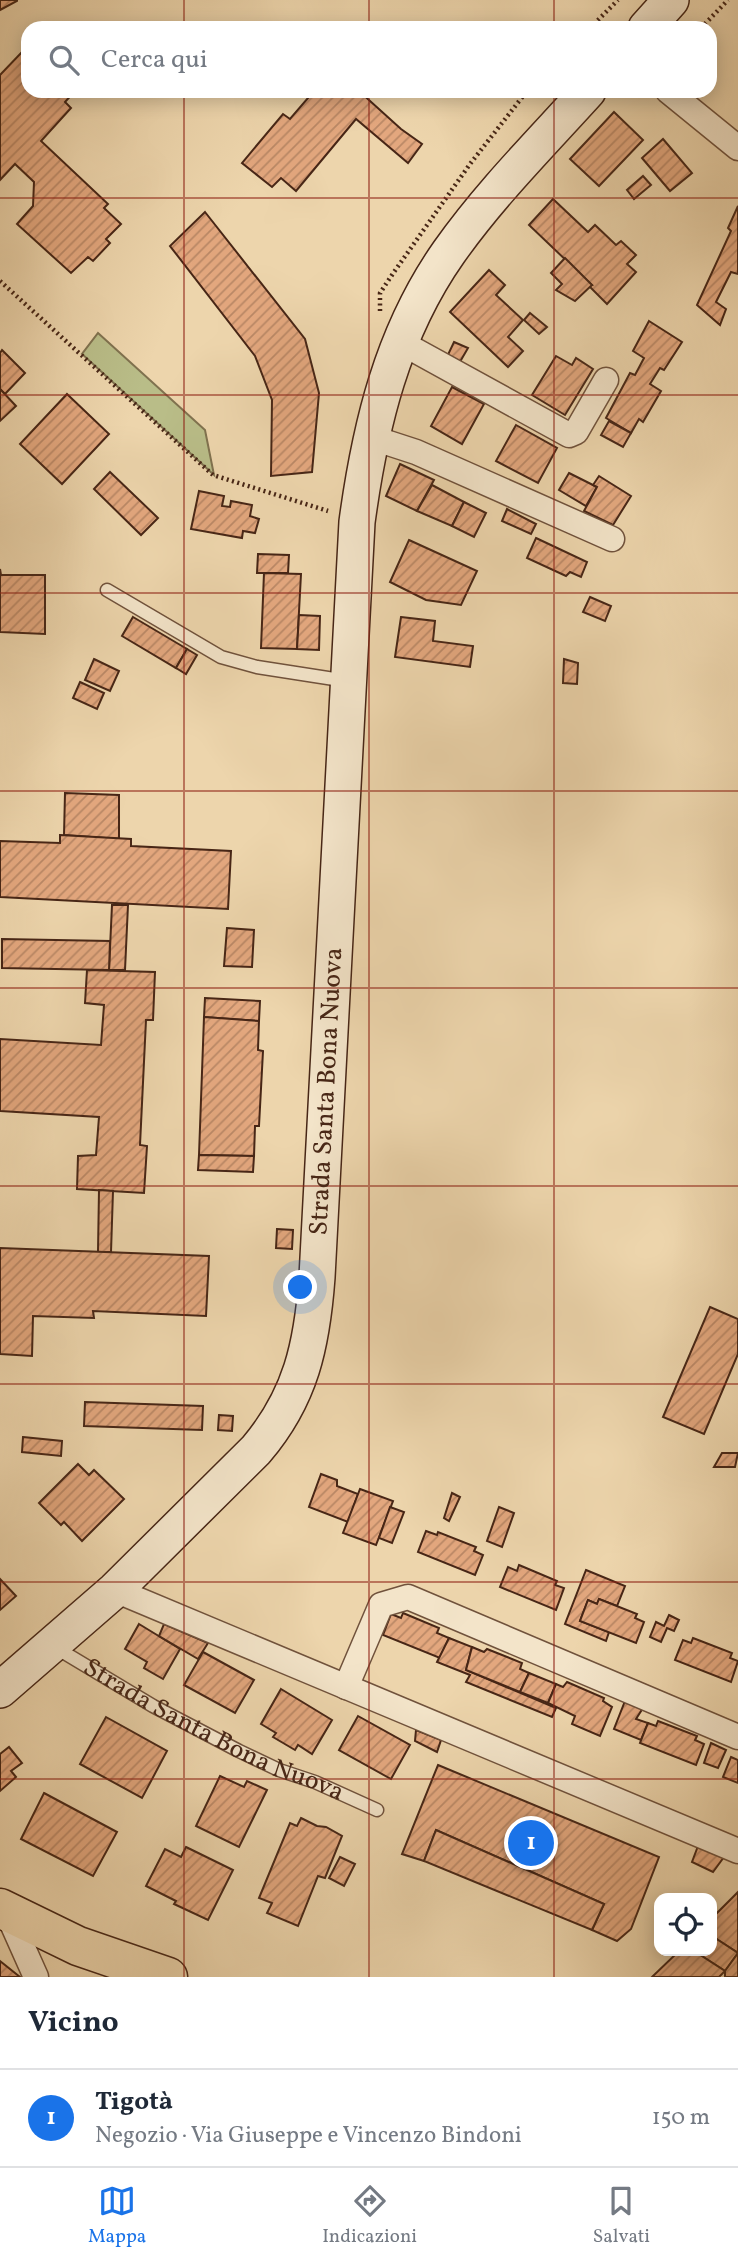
<!DOCTYPE html>
<html lang="it">
<meta charset="utf-8">
<style>
:root{--surface:#fff;--page:#f2f2f3;--text:#1f2937;--muted:#747a83;--line:#e0e1e3;--accent:#1a73e8}
body{margin:0;font-family:Vollkorn,serif;background:var(--page);color:var(--text)}
.controls{position:absolute;right:21px;bottom:21px;display:grid;overflow:hidden;border-radius:14px;box-shadow:0 4px 18px #0003}
.controls button{width:63px;height:63px;display:grid;place-items:center;padding:0;border:0;border-bottom:2px solid var(--line);background:var(--surface);color:var(--text);font:35px sans-serif}
.you{position:absolute;left:301px;top:1288px;width:24px;height:24px;margin:-18px;border:5px solid #fff;border-radius:50%;background:#1a73e8;box-shadow:0 0 0 10px #1a73e833}
.badge{display:grid;place-items:center;width:46px;height:46px;border-radius:50%;background:var(--accent);color:#fff;font-size:23px;font-weight:700}
.pin{position:absolute;translate:-50% -50%;border:4px solid #fff;box-shadow:0 2px 7px #0006}
.list{margin:0;padding:0;list-style:none}
h2{display:flex;justify-content:space-between;align-items:center;height:91px;margin:0;padding:0 28px;font-size:30px}
h2 small{font-size:23px;font-weight:400;color:var(--muted)}
.list li{display:grid;grid-template-columns:46px 1fr auto;gap:21px;align-items:center;box-sizing:border-box;height:98px;padding:0 28px;border-top:2px solid var(--line)}
.list b{display:block;font-size:26px;white-space:nowrap}
.list p{margin:0;font-size:23px;white-space:nowrap;color:var(--muted)}
.list em{font-size:23px;font-style:normal;color:var(--muted)}
.icon{flex:none;width:38px;height:38px;fill:none;stroke:currentColor;stroke-width:2;stroke-linecap:round;stroke-linejoin:round}
.map{position:relative;flex:none;width:738px;height:1977px;overflow:hidden}
.search{position:absolute;background:var(--surface);box-shadow:0 4px 18px #0003;left:21px;right:21px;top:21px;height:77px;display:flex;align-items:center;gap:18px;box-sizing:border-box;padding:0 24px;border-radius:21px;color:var(--muted);font-size:26px}
.sheet{height:189px;background:var(--surface)}
nav{display:flex;justify-content:space-around;align-items:center;box-sizing:border-box;height:98px;border-top:2px solid var(--line);background:var(--surface);font-size:19px;color:var(--muted)}
nav a{display:grid;justify-items:center;gap:4px}
nav .on{color:var(--accent)}
.map>svg:first-child{display:block}
.green{fill:#b9bd88;stroke:#80724f;stroke-width:2}
.building{fill:url(#building-hatch);stroke:#472616;stroke-width:2}
.lines{fill:none;stroke-linecap:round;stroke-linejoin:round}
.lane-casing{stroke:#70523c;stroke-width:15}
.street-casing{stroke:#70523c;stroke-width:27}
.secondary-casing{stroke:#472616;stroke-width:38}
.primary-casing{stroke:#472616;stroke-width:41}
.path{stroke:#472616;stroke-width:4.5;stroke-dasharray:2 3.5;stroke-linecap:butt}
.lane{stroke:#f3e4c9;stroke-width:12}
.street{stroke:#f3e4c9;stroke-width:24}
.secondary{stroke:#f3e4c9;stroke-width:35}
.primary{stroke:#edd5ac;stroke-width:38}
.grid{fill:none;stroke:#8f2418;stroke-width:2;stroke-opacity:0.55}
.labels{text-anchor:middle;dominant-baseline:central;stroke-width:5;stroke-linejoin:round;paint-order:stroke}
.street-label{font-size:26px;fill:#472616;stroke:#f3e4c9}
</style>
<div class="map">
<svg width="738" height="1977" viewBox="0 0 738 1977">
<defs>
<pattern id="building-hatch" width="6" height="6" patternUnits="userSpaceOnUse" patternTransform="scale(1.75)"><rect width="6" height="6" fill="#e3a77e"/><path d="M-1 1l2-2M0 6l6-6M5 7l2-2" fill="none" stroke="#ba8866"/></pattern>
</defs>
<rect width="100%" height="100%" fill="#edd5ac"/>
<filter id="stains"><feTurbulence type="fractalNoise" baseFrequency=".00286" numOctaves="4"/><feColorMatrix values="0 0 0 0 .2 0 0 0 0 .09 0 0 0 0 .02 0 0 0 .5 -.17"/></filter>
<radialGradient id="worn" r=".72"><stop offset=".6" stop-color="#630" stop-opacity="0"/><stop offset="1" stop-color="#630" stop-opacity=".3"/></radialGradient>
<polygon class="green" points="98,333 205,430 214,475 82,354"/>
<g class="building">
<polygon points="0,0 17,0 17,1 0,10"/>
<polygon points="21,53 25,58 28,54 28,91 75,91 65,102 71,108 41,141 108,204 104,208 121,224 106,239 110,243 93,261 88,257 71,273 17,224 33,206 34,182 15,164 0,180 0,75"/>
<polygon points="314,91 359,91 401,129 422,144 408,163 356,119 296,191 281,178 272,187 242,163 283,114 290,119"/>
<polygon points="614,112 643,140 599,186 570,159"/>
<polygon points="663,139 692,173 670,191 642,158"/>
<polygon points="643,176 651,185 634,199 627,190"/>
<polygon points="553,199 588,232 595,225 616,245 621,241 636,255 627,264 636,272 607,304 589,286 592,285 529,225"/>
<polygon points="738,206 738,274 731,272 716,302 726,309 720,325 697,305 731,231 728,228"/>
<polygon points="205,212 305,339 319,393 312,472 271,476 272,400 255,356 170,246"/>
<polygon points="565,258 592,285 575,301 556,290 562,284 551,273"/>
<polygon points="489,270 505,285 496,295 523,320 508,337 523,351 508,367 450,312"/>
<polygon points="530,313 547,327 539,334 524,320"/>
<polygon points="649,321 682,342 664,370 660,368 650,384 661,391 643,422 639,419 631,433 606,418 630,373 635,375 644,358 633,351"/>
<polygon points="454,342 468,348 457,367 445,361"/>
<polygon points="2,350 25,373 5,394 0,389 0,353"/>
<polygon points="556,356 572,365 576,358 593,369 565,415 532,395"/>
<polygon points="452,387 484,404 462,444 431,426"/>
<polygon points="0,389 16,406 0,421"/>
<polygon points="67,394 109,434 62,484 20,444"/>
<polygon points="609,421 631,433 623,447 601,435"/>
<polygon points="516,425 557,448 538,483 496,461"/>
<polygon points="400,464 434,480 417,511 386,496"/>
<polygon points="110,472 158,518 141,535 94,489"/>
<polygon points="569,473 597,487 586,506 559,490"/>
<polygon points="599,476 631,496 613,525 584,511 597,487 593,485"/>
<polygon points="432,485 464,502 452,526 417,511"/>
<polygon points="199,491 224,496 222,506 230,507 231,501 252,505 250,516 259,519 255,533 243,531 242,538 191,529"/>
<polygon points="464,502 486,513 474,537 452,526"/>
<polygon points="507,509 536,524 531,534 502,521"/>
<polygon points="536,538 587,562 581,577 570,572 566,576 527,558"/>
<polygon points="409,540 477,571 461,605 426,600 390,582"/>
<polygon points="258,554 289,555 288,573 257,573"/>
<polygon points="0,569 1,575 45,575 45,634 0,632"/>
<polygon points="264,573 301,574 297,649 261,648"/>
<polygon points="590,597 611,606 605,621 583,612"/>
<polygon points="299,615 320,616 319,650 297,649"/>
<polygon points="133,617 187,649 176,668 122,636"/>
<polygon points="401,617 435,621 433,641 473,646 470,667 395,657"/>
<polygon points="187,649 197,655 186,674 176,668"/>
<polygon points="94,659 119,671 110,691 85,680"/>
<polygon points="564,659 578,663 577,684 563,683"/>
<polygon points="80,682 104,693 97,709 73,698"/>
<polygon points="65,793 119,795 119,839 64,835"/>
<polygon points="60,835 131,839 131,846 231,851 228,909 0,897 0,841 60,843"/>
<polygon points="112,905 128,905 125,970 109,970"/>
<polygon points="227,928 254,930 252,967 224,966"/>
<polygon points="2,939 110,941 109,970 2,968"/>
<polygon points="87,970 155,972 153,1020 146,1020 140,1145 147,1146 144,1193 77,1189 78,1156 96,1155 99,1117 0,1111 0,1039 101,1045 104,1005 85,1003"/>
<polygon points="205,998 260,1001 259,1021 204,1017"/>
<polygon points="204,1017 259,1021 258,1050 263,1051 259,1126 255,1126 254,1156 199,1155"/>
<polygon points="199,1155 254,1156 253,1172 198,1170"/>
<polygon points="99,1190 113,1191 111,1252 98,1252"/>
<polygon points="277,1229 293,1230 292,1249 276,1248"/>
<polygon points="0,1248 209,1256 206,1316 93,1311 94,1318 33,1316 32,1356 0,1354"/>
<polygon points="710,1307 738,1319 738,1354 704,1434 663,1417"/>
<polygon points="85,1402 203,1406 202,1430 84,1426"/>
<polygon points="219,1415 233,1416 232,1431 218,1430"/>
<polygon points="23,1437 62,1441 61,1456 22,1452"/>
<polygon points="722,1453 738,1453 735,1467 714,1467"/>
<polygon points="78,1464 89,1475 94,1470 124,1499 82,1541 64,1522 61,1525 39,1503"/>
<polygon points="321,1474 337,1480 337,1486 358,1494 348,1522 309,1507"/>
<polygon points="360,1489 393,1501 376,1545 343,1533"/>
<polygon points="452,1493 460,1497 449,1521 444,1518"/>
<polygon points="390,1507 404,1512 392,1543 379,1538"/>
<polygon points="499,1507 514,1513 502,1547 487,1541"/>
<polygon points="426,1531 437,1535 438,1532 476,1547 474,1551 483,1555 475,1575 418,1552"/>
<polygon points="519,1565 557,1581 555,1585 564,1588 556,1610 500,1587 508,1567 517,1571"/>
<polygon points="586,1570 625,1586 617,1606 599,1599 597,1604 588,1600 580,1621 609,1632 606,1641 565,1624"/>
<polygon points="0,1579 16,1596 0,1610"/>
<polygon points="599,1599 637,1614 635,1618 644,1622 636,1643 580,1621 588,1600 597,1604"/>
<polygon points="403,1613 439,1628 437,1633 449,1638 440,1658 383,1635 391,1614 401,1618"/>
<polygon points="669,1615 679,1620 674,1631 667,1628 661,1642 650,1637 656,1622 664,1626"/>
<polygon points="139,1624 180,1649 163,1679 144,1668 147,1662 125,1649"/>
<polygon points="164,1624 208,1643 198,1659 159,1636"/>
<polygon points="449,1638 472,1647 466,1670 556,1708 552,1717 466,1682 470,1675 437,1662"/>
<polygon points="693,1638 732,1653 730,1658 738,1661 731,1682 675,1660 683,1640 691,1643"/>
<polygon points="472,1647 484,1652 487,1649 522,1663 520,1669 529,1673 520,1692 466,1670"/>
<polygon points="203,1652 254,1680 235,1713 184,1685"/>
<polygon points="529,1673 556,1684 548,1703 520,1692"/>
<polygon points="567,1682 604,1698 603,1701 612,1707 600,1736 572,1724 575,1716 548,1703 556,1684 563,1687"/>
<polygon points="281,1689 332,1720 312,1754 298,1745 295,1750 273,1737 276,1733 261,1724"/>
<polygon points="625,1701 643,1708 636,1719 648,1723 641,1740 614,1729"/>
<polygon points="358,1716 410,1745 391,1779 339,1750"/>
<polygon points="106,1717 167,1751 142,1798 80,1764"/>
<polygon points="658,1721 697,1736 695,1740 704,1744 696,1765 640,1743 648,1723 656,1726"/>
<polygon points="416,1730 441,1740 437,1752 415,1741"/>
<polygon points="711,1743 726,1750 718,1768 704,1763"/>
<polygon points="9,1747 22,1763 11,1771 16,1777 0,1791 0,1754"/>
<polygon points="731,1757 738,1760 738,1783 723,1777"/>
<polygon points="438,1765 659,1857 631,1929 617,1941 592,1930 604,1904 436,1830 424,1861 402,1854"/>
<polygon points="220,1776 244,1787 247,1781 267,1790 239,1847 196,1826"/>
<polygon points="44,1793 117,1832 93,1876 21,1839"/>
<polygon points="301,1818 317,1826 326,1827 342,1836 325,1878 318,1876 298,1926 267,1913 272,1903 259,1898 290,1823 297,1826"/>
<polygon points="436,1830 604,1904 592,1930 424,1861"/>
<polygon points="698,1846 724,1857 713,1872 692,1862"/>
<polygon points="186,1847 233,1870 208,1920 174,1904 176,1901 146,1886 165,1849 181,1857"/>
<polygon points="340,1857 355,1864 344,1886 329,1878"/>
<polygon points="738,1892 738,1953 712,1936 712,1918"/>
<polygon points="712,1936 738,1953 725,1971 694,1951 712,1951"/>
<polygon points="679,1951 694,1951 725,1971 719,1977 652,1977"/>
<polygon points="738,1953 738,1977 725,1977 725,1971"/>
<polygon points="0,1961 20,1977 0,1977"/>
</g>
<g class="lines">
<defs>
<g id="lane">
<polyline points="107,590 221,657 257,667 347,681"/>
<path id="s1" d="M53,1646L153,1706L239,1751L279,1770L315,1782L377,1810"/>
</g>
<g id="street">
<polyline points="668,91 738,148"/>
<polyline points="400,342 569,435 576,432 606,380"/>
<polyline points="370,437 416,452 612,539"/>
<polyline points="115,1590 738,1851"/>
<polyline points="346,1687 381,1605 408,1597 738,1737"/>
<polyline points="7,1912 36,1977"/>
</g>
<g id="secondary">
<polyline points="646,28 671,0"/>
<path id="s2" d="M0,1690L115,1590L256,1450C301,1397 312,1345 317,1277L357,522C370,426 392,333 449,252C490,194 541,143 588,91"/>
</g>
<polyline id="primary" points="0,1908 78,1946 168,1977"/>
</defs>
<use href="#lane" class="lane-casing"/>
<use href="#street" class="street-casing"/>
<use href="#secondary" class="secondary-casing"/>
<use href="#primary" class="primary-casing"/>
<g class="path">
<polyline points="590,28 618,0"/>
<polyline points="701,28 728,0"/>
<polyline points="0,281 213,475 328,511"/>
<polyline points="380,311 380,293 394,272 470,164 527,91"/>
</g>
<use href="#lane" class="lane"/>
<use href="#street" class="street"/>
<use href="#secondary" class="secondary"/>
<use href="#primary" class="primary"/>
</g>
<path class="grid" d="M184,0V28M369,0V28M554,0V28M184,91V1977M369,91V1977M554,91V1977M0,198H738M0,395H738M0,593H738M0,791H738M0,988H738M0,1186H738M0,1384H738M0,1582H738M0,1779H738"/>
<g class="labels">
<g class="street-label">
<text stroke="none"><textPath href="#s2" startOffset="724">Strada Santa Bona Nuova</textPath></text>
<text stroke="none"><textPath href="#s1" startOffset="182">Strada Santa Bona Nuova</textPath></text>
</g>
</g>
<rect width="100%" height="100%" filter="url(#stains)"/>
<rect width="100%" height="100%" fill="url(#worn)"/>
</svg>
<div class="controls">
<button><svg class="icon" aria-label="locate" viewBox="0 0 24 24"><circle cx="12" cy="12" r="6"/><path d="M12 2v4M12 18v4M2 12h4M18 12h4"/></svg></button>
</div>
<div class="you"></div>
<div class="pin badge" style="left:531px;top:1843px">1</div>
<div class="search"><svg class="icon" aria-label="search" viewBox="0 0 24 24"><circle cx="10" cy="10" r="6"/><path d="M15 15l6 6"/></svg>Cerca qui</div>
</div>
<section class="sheet">
<h2>Vicino<small></small></h2>
<ul class="list">
<li><span class="badge">1</span><div><b>Tigotà</b><p>Negozio · Via Giuseppe e Vincenzo Bindoni</p></div><em>150 m</em></li>
</ul>
</section>
<nav>
<a class="on"><svg class="icon" aria-label="map" viewBox="0 0 24 24"><path d="M3 6l6-2 6 2 6-2v14l-6 2-6-2-6 2zM9 4v14M15 6v14"/></svg>Mappa</a>
<a><svg class="icon" aria-label="directions" viewBox="0 0 24 24"><path d="M12 3l9 9-9 9-9-9zM9 14v-3h6M13 9l2 2-2 2"/></svg>Indicazioni</a>
<a><svg class="icon" aria-label="saved" viewBox="0 0 24 24"><path d="M7 4h10v16l-5-4-5 4z"/></svg>Salvati</a>
</nav>
